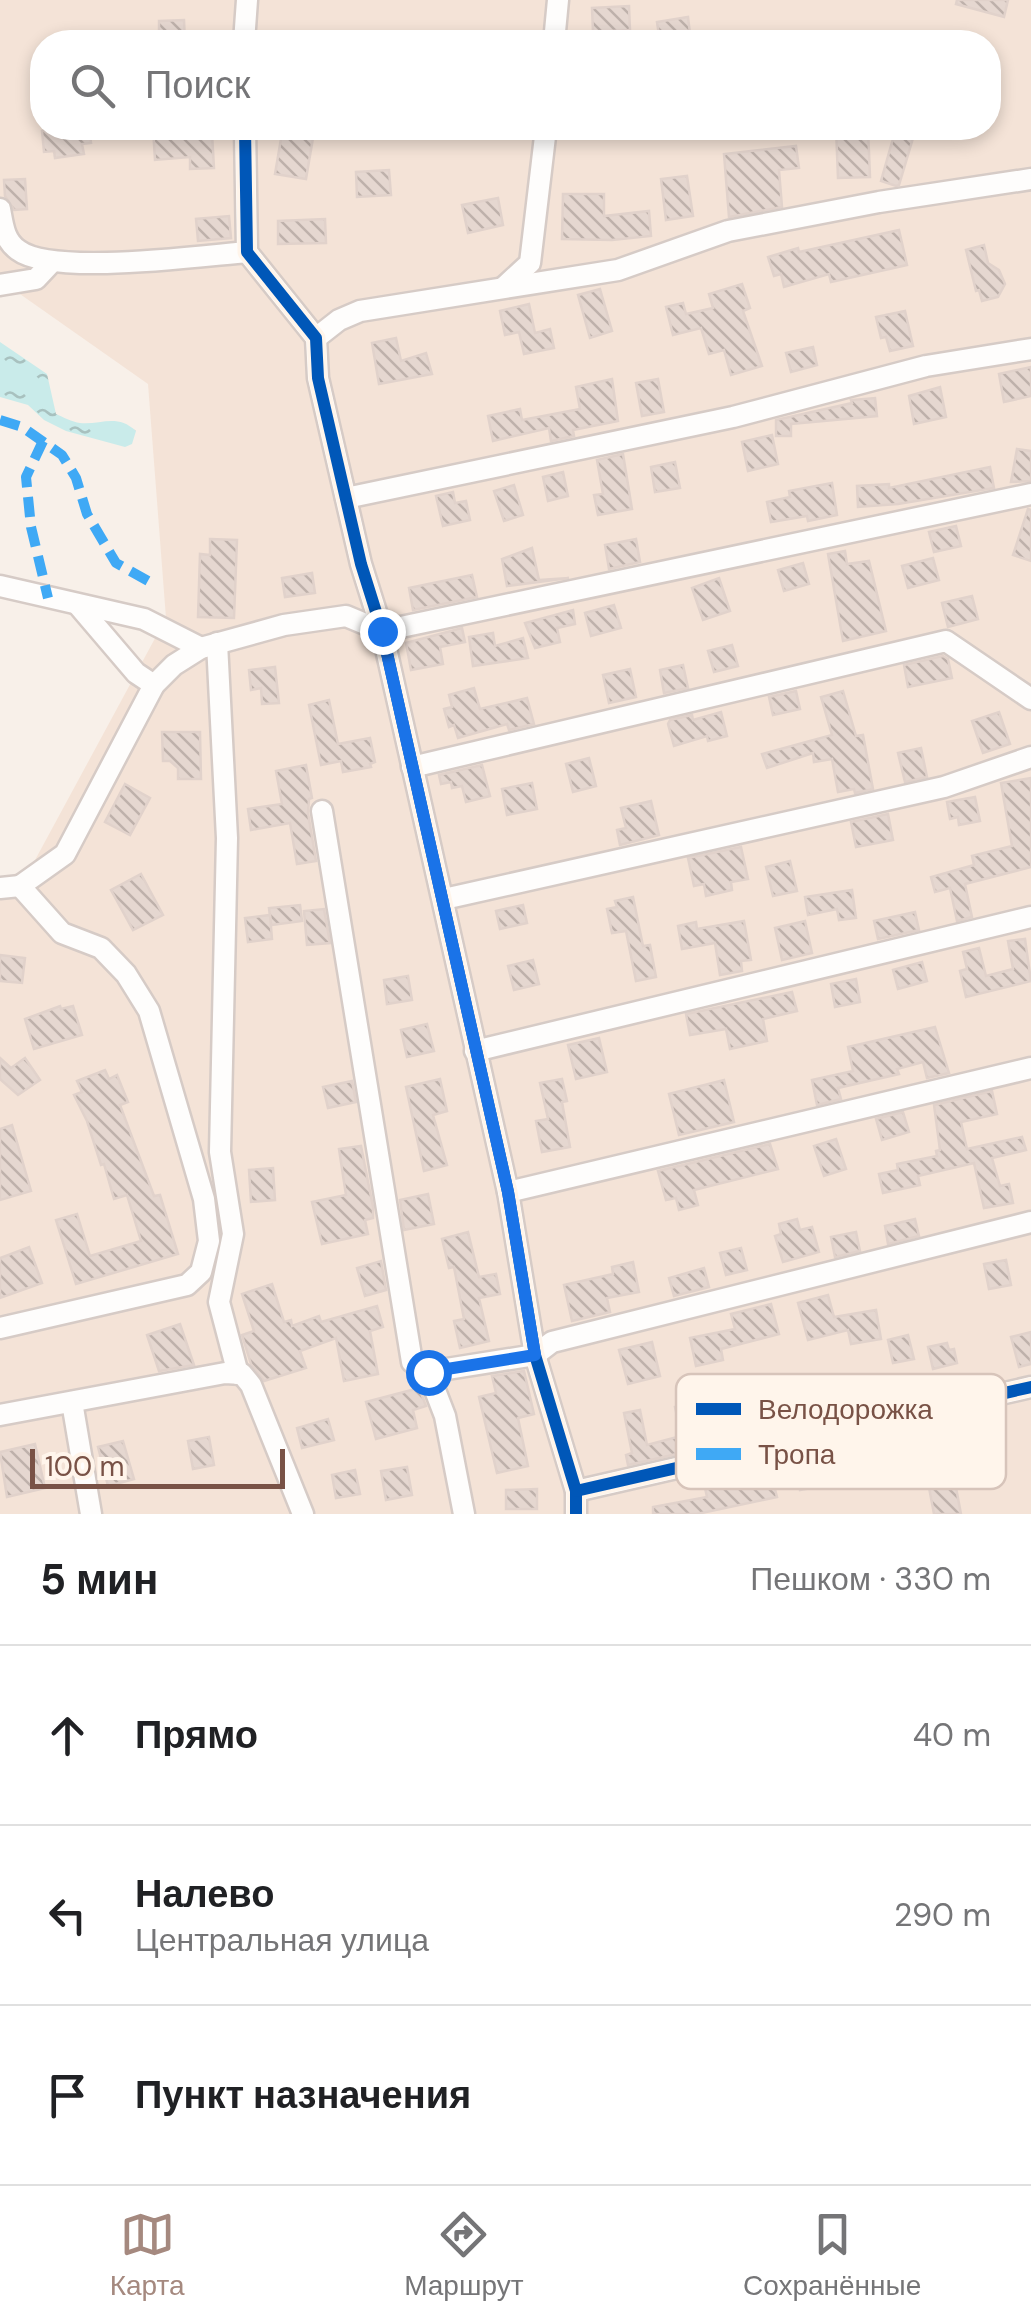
<!DOCTYPE html>
<html lang="ru">
<meta charset="utf-8">
<style>
:root{--surface:#fff;--page:#f2f2f2;--text:#202124;--muted:#757577;--line:#e0e0e0;--accent:#a5897f}
body{margin:0;font-family:"DM Sans",sans-serif;background:var(--page);color:var(--text)}
.scale{position:absolute;left:30px;bottom:25px;width:255px;box-sizing:border-box;padding-left:10px;border:5px solid #795246;border-top:0;font-size:28px;line-height:35px;white-space:nowrap;color:#795246;-webkit-text-stroke:8px #fff5eb;paint-order:stroke}
.stop{position:absolute;width:30px;height:30px;margin:-22px;border:8px solid #1a73e8;border-radius:50%;background:#fff}
.stop.end{background:#1a73e8;border-color:#fff;box-shadow:0 2px 10px #0008}
.list{margin:0;padding:0;list-style:none}
h2{display:flex;justify-content:space-between;align-items:center;height:130px;margin:0;padding:0 40px;font-size:42px}
h2 small{font-size:32px;font-weight:400;color:var(--muted)}
.list li{display:grid;grid-template-columns:65px 1fr auto;gap:30px;align-items:center;box-sizing:border-box;height:180px;padding:0 40px;border-top:2px solid var(--line)}
.list b{display:block;font-size:38px;white-space:nowrap}
.list p{margin:0;font-size:32px;white-space:nowrap;color:var(--muted)}
.list em{font-size:32px;font-style:normal;color:var(--muted)}
.icon{flex:none;width:55px;height:55px;fill:none;stroke:currentColor;stroke-width:2;stroke-linecap:round;stroke-linejoin:round}
.map{position:relative;flex:none;width:1031px;height:1514px;overflow:hidden}
.search{position:absolute;background:var(--surface);box-shadow:0 5px 15px #0003;left:30px;right:30px;top:30px;height:110px;display:flex;align-items:center;gap:25px;box-sizing:border-box;padding:0 35px;border-radius:40px;color:var(--muted);font-size:38px}
.sheet{height:670px;background:var(--surface)}
nav{display:flex;justify-content:space-around;align-items:center;box-sizing:border-box;height:140px;border-top:2px solid var(--line);background:var(--surface);font-size:28px;color:var(--muted)}
nav a{display:grid;justify-items:center;gap:5px}
nav .on{color:var(--accent)}
.map>svg:first-child{display:block}
.residential{fill:#f4e3d7;fill-rule:evenodd}
.water{fill:url(#water-ripples)}
.building{fill:url(#building-back-hatch);stroke:#e1d2cb;stroke-width:2.5}
.lines{fill:none;stroke-linecap:round;stroke-linejoin:round}
.minor-casing{stroke:#d6cbc6;stroke-width:25}
.minor{stroke:#fefdfc;stroke-width:20}
.quiet{stroke:#3fa9f5;stroke-width:10;stroke-dasharray:20 10;stroke-linecap:butt}
.cycleway-casing{stroke:#fff5eb;stroke-width:19}
.cycleway{stroke:#0057b8;stroke-width:12}
.route{stroke:#1a73e8;stroke-width:12}
.key{fill:#fff5eb;stroke:#d7c4ba;stroke-width:2.5}
.key-label{font-size:28px;fill:#795246}
</style>
<div class="map">
<svg width="1031" height="1514" viewBox="0 0 1031 1514">
<defs>
<pattern id="water-ripples" width="26" height="14" patternUnits="userSpaceOnUse" patternTransform="scale(2.5)"><rect width="26" height="14" fill="#c9ebea"/><path d="M2 4q2-2 4 0t4 0M15 11q2-2 4 0t4 0" fill="none" stroke="#a8c1bf"/></pattern>
<pattern id="building-back-hatch" width="6" height="6" patternUnits="userSpaceOnUse" patternTransform="scale(2.5)"><rect width="6" height="6" fill="#e5d7d0"/><path d="M-1 5l2 2M0 0l6 6M5-1l2 2" fill="none" stroke="#beb1ab"/></pattern>
</defs>
<rect width="100%" height="100%" fill="#f8f0e9"/>
<path class="residential" d="M0,0H1031V1514H0V888L21,886L166,618L148,384L0,280ZM42,42H988V128H42Z"/>
<path class="water" d="M0,342L47,374L56,414C63,417 72,422 80,423C101,425 117,413 136,431L132,444L125,447L66,431L44,420L28,405L0,397Z"/>
<g class="building">
<polygon points="957,0 1008,0 1004,17 956,4"/>
<polygon points="629,6 630,30 593,32 592,8"/>
<polygon points="688,17 691,42 660,42 657,22"/>
<polygon points="184,20 185,42 159,42 159,21"/>
<polygon points="53,128 89,128 91,143 82,144 84,154 55,158 54,151 44,152 42,131"/>
<polygon points="153,128 186,128 186,135 212,133 214,168 190,169 190,157 155,160"/>
<polygon points="836,128 868,128 870,177 838,178"/>
<polygon points="896,128 916,128 899,185 896,186 881,181"/>
<polygon points="282,133 313,138 306,179 275,174"/>
<polygon points="796,146 799,168 779,170 782,207 729,217 724,154"/>
<polygon points="389,170 391,195 357,197 356,172"/>
<polygon points="687,176 693,216 666,220 661,179"/>
<polygon points="25,179 27,209 14,210 5,196 4,180"/>
<polygon points="563,194 604,194 604,216 649,211 651,236 612,240 562,239"/>
<polygon points="498,198 503,225 468,233 462,205"/>
<polygon points="229,216 231,238 198,241 196,219"/>
<polygon points="325,219 326,243 278,244 278,221"/>
<polygon points="899,230 907,265 831,282 829,274 784,287 781,274 774,276 768,257 798,248 799,252"/>
<polygon points="984,245 988,263 999,270 1005,284 998,297 982,301 979,290 976,291 966,250"/>
<polygon points="742,284 750,308 743,311 762,366 731,375 724,350 709,354 701,328 673,335 666,307 683,303 686,314 713,308 709,294"/>
<polygon points="600,289 612,331 590,338 578,295"/>
<polygon points="529,304 535,333 550,329 554,348 524,354 519,332 505,335 500,311"/>
<polygon points="905,311 913,346 890,351 886,337 881,338 876,317"/>
<polygon points="396,338 401,361 426,353 432,374 379,384 372,343"/>
<polygon points="813,347 817,365 791,372 786,353"/>
<polygon points="1031,367 1031,396 1004,402 999,374"/>
<polygon points="612,379 618,421 573,430 574,436 551,441 549,428 493,441 488,416 520,409 522,420 580,409 576,387"/>
<polygon points="658,379 664,412 642,416 636,383"/>
<polygon points="940,387 946,417 914,424 909,396"/>
<polygon points="875,398 877,416 791,424 791,436 776,436 776,420 852,403 851,400"/>
<polygon points="772,435 778,464 748,471 742,442"/>
<polygon points="1017,449 1031,451 1031,481 1011,482"/>
<polygon points="623,454 632,509 598,515 594,495 603,494 597,460"/>
<polygon points="675,462 680,488 655,492 651,467"/>
<polygon points="990,467 994,488 898,504 858,507 857,486 889,484 889,488"/>
<polygon points="563,472 568,496 548,501 543,477"/>
<polygon points="832,483 837,515 808,521 807,516 771,522 767,502 790,497 789,491"/>
<polygon points="514,485 523,515 504,521 494,491"/>
<polygon points="453,492 455,503 466,501 470,520 443,526 436,496"/>
<polygon points="1028,509 1031,510 1031,561 1013,555"/>
<polygon points="956,526 961,546 934,552 929,532"/>
<polygon points="210,539 237,540 234,618 198,617 200,554 210,555"/>
<polygon points="636,539 640,562 609,569 605,545"/>
<polygon points="532,548 539,580 569,578 507,586 502,559"/>
<polygon points="845,551 847,564 869,561 886,631 843,641 828,554"/>
<polygon points="933,558 939,580 908,588 902,566"/>
<polygon points="803,563 809,584 784,591 778,570"/>
<polygon points="312,573 315,593 285,597 282,578"/>
<polygon points="472,575 477,597 413,610 409,588"/>
<polygon points="719,578 730,611 703,620 692,588"/>
<polygon points="972,596 978,619 948,627 942,603"/>
<polygon points="614,605 621,628 591,636 585,613"/>
<polygon points="573,610 575,624 557,628 560,642 535,648 525,623"/>
<polygon points="462,628 465,642 440,647 443,664 411,670 406,643"/>
<polygon points="493,633 495,646 523,638 528,658 473,666 469,637"/>
<polygon points="732,645 738,666 714,672 708,651"/>
<polygon points="943,656 948,659 952,678 908,687 904,665"/>
<polygon points="683,665 688,688 664,693 660,670"/>
<polygon points="275,667 279,703 262,704 261,688 251,690 249,670"/>
<polygon points="630,669 636,697 609,703 603,675"/>
<polygon points="474,688 480,709 527,698 534,724 509,730 507,724 458,738 454,725 449,727 444,709 452,707 449,695"/>
<polygon points="796,691 800,709 773,715 769,697"/>
<polygon points="843,691 856,736 863,735 873,789 855,793 854,789 838,792 832,759 814,762 813,753 767,768 762,754 832,735 821,697"/>
<polygon points="329,700 338,744 370,738 375,762 370,764 371,767 343,772 341,761 321,765 309,705"/>
<polygon points="721,712 727,736 708,741 707,736 674,746 668,724 670,720 692,715 693,720"/>
<polygon points="999,712 1010,744 983,753 972,721"/>
<polygon points="162,732 200,732 201,779 178,779 178,768 170,761 163,761"/>
<polygon points="921,748 927,777 905,782 898,753"/>
<polygon points="589,758 596,786 573,792 566,764"/>
<polygon points="306,765 312,798 309,799 308,813 316,861 297,864 290,823 251,830 248,809 282,804 276,771"/>
<polygon points="482,765 490,796 466,802 462,786 452,788 451,782 441,784 439,775"/>
<polygon points="1031,778 1031,867 965,884 972,917 957,921 950,888 935,892 931,877 974,865 972,856 1012,846 1001,783"/>
<polygon points="532,783 537,809 507,815 502,789"/>
<polygon points="125,784 150,798 130,835 105,822"/>
<polygon points="975,797 980,821 959,825 958,817 950,819 947,802"/>
<polygon points="651,801 659,835 620,845 617,830 626,828 621,808"/>
<polygon points="888,814 893,840 856,847 851,822"/>
<polygon points="741,847 748,879 731,882 732,890 706,896 704,884 694,886 688,858"/>
<polygon points="790,861 797,891 773,896 766,867"/>
<polygon points="141,874 163,915 133,930 111,890"/>
<polygon points="852,890 856,918 839,920 837,909 808,915 805,897"/>
<polygon points="633,897 643,946 650,945 656,977 636,981 626,931 612,933 607,909 617,907 615,901"/>
<polygon points="300,905 302,921 271,925 269,908"/>
<polygon points="523,905 527,923 500,929 496,911"/>
<polygon points="324,909 330,943 307,945 304,911"/>
<polygon points="915,912 919,930 878,939 874,921"/>
<polygon points="270,915 272,939 248,942 245,918"/>
<polygon points="744,921 751,960 741,961 742,971 720,975 715,943 682,949 678,926 696,922 697,929"/>
<polygon points="805,921 812,953 782,960 775,928"/>
<polygon points="1025,939 1031,981 966,997 960,971 967,969 963,952 979,948 986,976 1013,969 1008,941"/>
<polygon points="0,955 25,958 22,983 0,981"/>
<polygon points="533,960 539,984 514,990 508,966"/>
<polygon points="922,962 927,981 898,989 893,970"/>
<polygon points="408,976 412,1000 387,1004 384,980"/>
<polygon points="856,979 860,1002 835,1007 831,984"/>
<polygon points="792,992 797,1011 763,1019 767,1041 730,1049 726,1029 690,1035 686,1014"/>
<polygon points="60,1006 61,1009 73,1006 82,1035 34,1049 25,1019"/>
<polygon points="427,1024 434,1051 407,1057 401,1030"/>
<polygon points="935,1027 949,1073 927,1078 923,1062 897,1069 899,1074 838,1088 841,1099 817,1105 812,1080 853,1071 848,1047"/>
<polygon points="599,1038 607,1072 576,1079 568,1045"/>
<polygon points="0,1058 11,1068 25,1058 40,1080 18,1095 0,1079"/>
<polygon points="105,1070 109,1079 117,1075 128,1102 120,1105 154,1196 160,1195 178,1254 76,1284 56,1220 77,1214 90,1256 141,1241 127,1195 114,1199 104,1164 101,1165 87,1121 74,1095 82,1092 77,1081"/>
<polygon points="440,1079 447,1111 433,1115 447,1165 424,1171 406,1087"/>
<polygon points="562,1079 567,1101 562,1102 570,1147 542,1152 536,1121 548,1119 540,1083"/>
<polygon points="724,1080 734,1122 679,1135 669,1094"/>
<polygon points="352,1081 356,1102 328,1108 323,1087"/>
<polygon points="992,1091 997,1114 961,1122 967,1149 1022,1137 1026,1150 992,1158 1000,1186 1009,1184 1013,1203 984,1208 974,1163 918,1176 920,1185 883,1193 879,1174 898,1170 897,1164 937,1156 936,1151 940,1150 934,1105"/>
<polygon points="903,1112 909,1132 882,1140 876,1119"/>
<polygon points="12,1125 31,1191 0,1200 0,1129"/>
<polygon points="836,1139 846,1169 824,1176 814,1146"/>
<polygon points="770,1144 778,1169 694,1190 698,1205 679,1210 676,1198 666,1200 658,1171"/>
<polygon points="361,1146 373,1207 373,1218 365,1220 368,1234 322,1244 312,1202 346,1195 339,1149"/>
<polygon points="273,1168 275,1200 251,1202 249,1170"/>
<polygon points="428,1194 434,1224 404,1230 400,1200"/>
<polygon points="797,1219 800,1230 812,1227 819,1252 783,1262 775,1236 781,1234 779,1224"/>
<polygon points="915,1219 919,1236 888,1244 885,1226"/>
<polygon points="468,1232 479,1277 496,1274 500,1294 479,1298 489,1341 460,1348 454,1321 464,1319 454,1267 449,1268 442,1239"/>
<polygon points="856,1232 860,1251 835,1257 831,1237"/>
<polygon points="29,1247 42,1283 0,1298 0,1258"/>
<polygon points="741,1248 747,1270 726,1275 720,1253"/>
<polygon points="1006,1260 1011,1285 989,1289 984,1264"/>
<polygon points="381,1261 386,1290 365,1296 357,1268"/>
<polygon points="633,1262 639,1292 607,1298 610,1312 572,1321 564,1285 613,1274 612,1267"/>
<polygon points="704,1268 709,1287 674,1296 669,1278"/>
<polygon points="272,1284 284,1322 291,1320 292,1326 319,1316 321,1322 377,1306 383,1327 370,1331 378,1374 344,1381 336,1338 300,1351 306,1368 264,1381 251,1364 242,1335 254,1331 242,1294"/>
<polygon points="828,1295 834,1317 876,1310 881,1339 851,1344 848,1330 808,1340 798,1303"/>
<polygon points="771,1304 779,1334 721,1349 723,1360 696,1366 690,1338 735,1329 731,1314"/>
<polygon points="180,1324 194,1365 159,1371 147,1335"/>
<polygon points="1031,1332 1031,1364 1019,1367 1011,1337"/>
<polygon points="908,1335 914,1359 893,1363 888,1340"/>
<polygon points="652,1342 660,1376 628,1384 619,1350"/>
<polygon points="947,1343 949,1350 954,1349 957,1363 933,1369 928,1347"/>
<polygon points="524,1371 534,1414 518,1418 528,1466 497,1473 479,1397 496,1393 492,1376"/>
<polygon points="419,1388 426,1406 413,1410 417,1428 376,1439 366,1402"/>
<polygon points="705,1401 712,1432 682,1439 675,1407"/>
<polygon points="640,1410 647,1445 677,1437 681,1453 628,1465 626,1455 632,1453 624,1413"/>
<polygon points="328,1419 334,1440 302,1448 297,1428"/>
<polygon points="897,1433 904,1458 877,1464 875,1457 851,1462 853,1474 821,1480 822,1486 800,1490 794,1457 842,1452 841,1445"/>
<polygon points="209,1437 214,1465 193,1469 188,1441"/>
<polygon points="123,1441 134,1479 108,1486 98,1447"/>
<polygon points="35,1444 45,1488 7,1497 0,1452"/>
<polygon points="950,1456 961,1514 934,1514 924,1461"/>
<polygon points="407,1467 412,1495 386,1500 381,1471"/>
<polygon points="355,1470 360,1494 336,1498 332,1475"/>
<polygon points="770,1470 777,1497 697,1514 653,1514 653,1507 707,1497 705,1488 749,1478 748,1475"/>
<polygon points="537,1489 537,1509 506,1509 506,1490"/>
</g>
<g class="lines">
<defs>
<g id="minor">
<polyline points="244,42 247,0"/>
<polyline points="554,42 558,0"/>
<polyline points="245,128 247,252 316,338 318,378 361,564 382,631 508,1192 535,1355 576,1491 576,1514"/>
<path d="M0,209C3,225 4,240 18,250C52,276 199,256 247,252"/>
<polyline points="0,285 36,279 51,263"/>
<polyline points="505,286 530,263 546,128"/>
<polyline points="316,338 339,320 360,311 618,270 728,231 879,202 1031,179"/>
<polyline points="346,498 733,417 926,366 1031,349"/>
<polyline points="0,586 144,619 201,648"/>
<polyline points="78,605 136,673 154,685"/>
<polyline points="217,643 227,838 220,1152 233,1234 219,1302 238,1374"/>
<polyline points="412,767 946,641 1031,699"/>
<polyline points="322,811 412,1362 428,1372 535,1355 552,1342 1031,1222"/>
<polyline points="20,886 65,854 154,685 174,665 201,648 284,625 346,616 382,631 1031,494"/>
<polyline points="0,888 20,886"/>
<polyline points="444,899 944,787 1031,757"/>
<polyline points="475,1051 1031,917"/>
<polyline points="508,1192 1031,1068"/>
<polyline points="0,1328 187,1285 201,1272 209,1241 204,1199 149,1011 126,974 101,948 62,933 20,886"/>
<polyline points="428,1372 445,1416 464,1514"/>
<polyline points="72,1402 91,1514"/>
<polyline points="0,1415 225,1373 242,1374 251,1385 303,1514"/>
<polyline points="576,1491 1031,1387"/>
</g>
</defs>
<use href="#minor" class="minor-casing"/>
<use href="#minor" class="minor"/>
<g class="quiet">
<polyline points="0,420 22,427 62,455 76,478 87,514 116,563 150,582"/>
<polyline points="43,441 26,477 31,527 48,598"/>
</g>
<defs>
<g id="cycleway">
<polyline points="245,128 247,252 316,338 318,378 361,564 382,631 508,1192 535,1355 576,1491 576,1514"/>
<polyline points="576,1491 1031,1387"/>
</g>
</defs>
<use href="#cycleway" class="cycleway-casing"/>
<use href="#cycleway" class="cycleway"/>
</g>
<g class="lines">
<polyline class="route" points="382,631 508,1192 535,1355 428,1372"/>
</g>
<rect x="676" y="1374" width="330" height="115" rx="15" class="key"/>
<rect x="696" y="1403" width="45" height="12" fill="#0057b8"/>
<rect x="696" y="1448" width="45" height="12" fill="#3fa9f5"/>
<g class="key-label">
<text x="758" y="1419">Велодорожка</text>
<text x="758" y="1464">Тропа</text>
</g>
</svg>
<div class="scale">100 m</div>
<div class="stop" style="left:428px;top:1372px"></div>
<div class="stop end" style="left:382px;top:631px"></div>
<div class="search"><svg class="icon" aria-label="search" viewBox="0 0 24 24"><circle cx="10" cy="10" r="6"/><path d="M15 15l6 6"/></svg>Поиск</div>
</div>
<section class="sheet">
<h2>5 мин<small>Пешком · 330 m</small></h2>
<ul class="list">
<li><svg class="icon" aria-label="ahead" viewBox="0 0 24 24"><path d="M12 20V5M6 11l6-6 6 6"/></svg><div><b>Прямо</b></div><em>40 m</em></li>
<li><svg class="icon" aria-label="left" viewBox="0 0 24 24"><path d="M17 20v-9H6M10 6l-5 5 5 5"/></svg><div><b>Налево</b><p>Центральная улица</p></div><em>290 m</em></li>
<li><svg class="icon" aria-label="arrive" viewBox="0 0 24 24"><path d="M6 21V4h12l-3 4 3 4H6"/></svg><div><b>Пункт назначения</b></div></li>
</ul>
</section>
<nav>
<a class="on"><svg class="icon" aria-label="map" viewBox="0 0 24 24"><path d="M3 6l6-2 6 2 6-2v14l-6 2-6-2-6 2zM9 4v14M15 6v14"/></svg>Карта</a>
<a><svg class="icon" aria-label="directions" viewBox="0 0 24 24"><path d="M12 3l9 9-9 9-9-9zM9 14v-3h6M13 9l2 2-2 2"/></svg>Маршрут</a>
<a><svg class="icon" aria-label="saved" viewBox="0 0 24 24"><path d="M7 4h10v16l-5-4-5 4z"/></svg>Сохранённые</a>
</nav>
